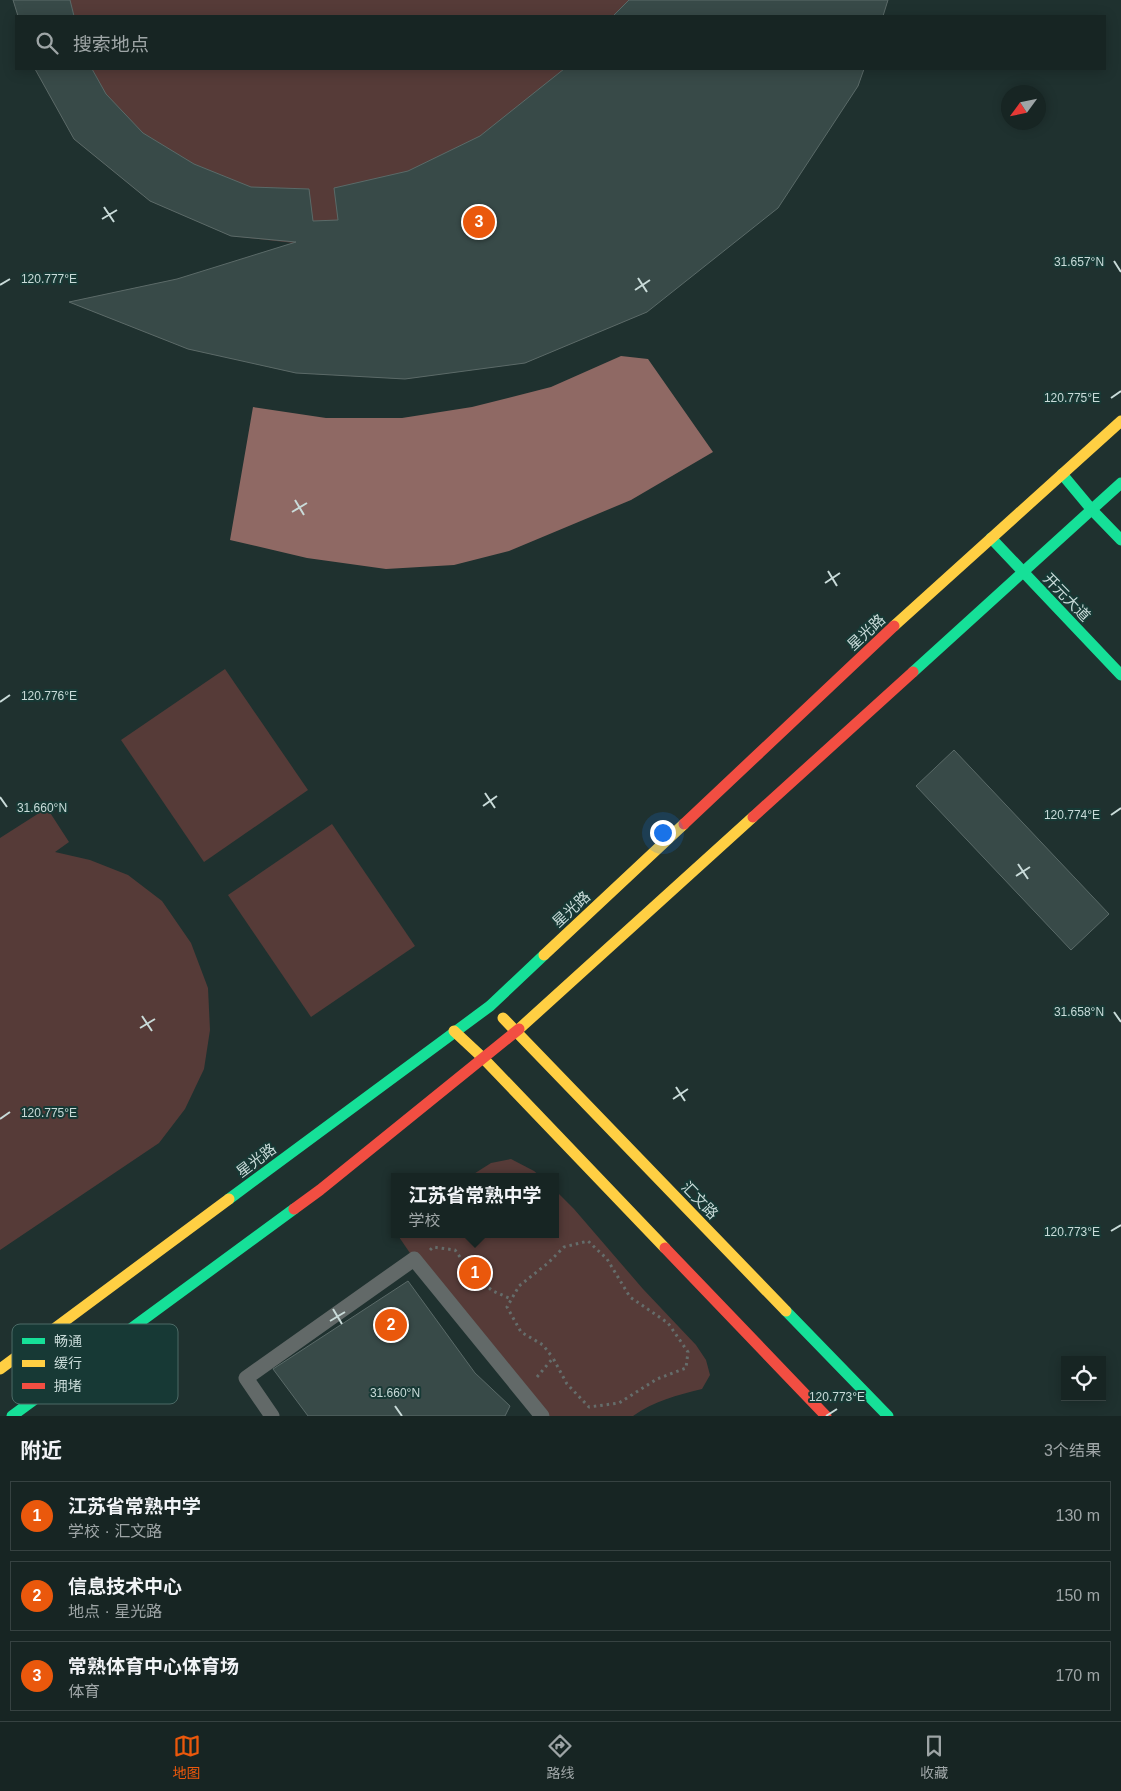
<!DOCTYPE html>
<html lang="zh">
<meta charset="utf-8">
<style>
:root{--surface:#172523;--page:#243130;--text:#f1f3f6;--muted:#9ea5a6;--line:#364241;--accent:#ea580c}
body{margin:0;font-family:Arial,"Noto Sans SC",sans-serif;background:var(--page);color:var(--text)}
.controls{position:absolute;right:15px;bottom:15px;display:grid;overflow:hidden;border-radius:0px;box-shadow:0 2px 12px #0003}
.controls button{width:45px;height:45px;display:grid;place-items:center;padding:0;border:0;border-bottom:1px solid var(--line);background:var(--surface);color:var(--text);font:25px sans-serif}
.compass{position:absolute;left:1001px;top:85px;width:45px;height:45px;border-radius:50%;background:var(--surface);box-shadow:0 2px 12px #0003;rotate:237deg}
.you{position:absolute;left:662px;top:832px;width:18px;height:18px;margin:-12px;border:4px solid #fff;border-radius:50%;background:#1a73e8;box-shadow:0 0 0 8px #1a73e833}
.badge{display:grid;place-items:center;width:32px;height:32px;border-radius:50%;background:var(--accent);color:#fff;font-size:16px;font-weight:700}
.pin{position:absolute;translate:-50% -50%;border:2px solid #fff;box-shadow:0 1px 5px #0006}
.popup{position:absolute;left:391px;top:1173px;width:168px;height:65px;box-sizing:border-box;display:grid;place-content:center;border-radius:0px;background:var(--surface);filter:drop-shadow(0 1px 4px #0005);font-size:16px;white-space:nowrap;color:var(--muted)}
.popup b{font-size:19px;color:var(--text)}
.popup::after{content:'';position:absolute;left:50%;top:100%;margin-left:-10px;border:10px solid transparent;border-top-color:var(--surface)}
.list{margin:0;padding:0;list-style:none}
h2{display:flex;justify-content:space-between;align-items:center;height:65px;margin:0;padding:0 20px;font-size:21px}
h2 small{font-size:16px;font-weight:400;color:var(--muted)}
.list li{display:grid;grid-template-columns:32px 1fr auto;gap:15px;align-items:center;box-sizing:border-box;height:70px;margin:0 10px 10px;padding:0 10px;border:1px solid var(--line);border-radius:0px}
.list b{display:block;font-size:19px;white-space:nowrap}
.list p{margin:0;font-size:16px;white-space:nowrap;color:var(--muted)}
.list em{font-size:16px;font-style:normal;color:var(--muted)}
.icon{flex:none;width:28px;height:28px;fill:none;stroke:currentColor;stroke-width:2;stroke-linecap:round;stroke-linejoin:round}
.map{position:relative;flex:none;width:1121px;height:1416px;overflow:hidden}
.search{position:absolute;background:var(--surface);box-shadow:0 2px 12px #0003;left:15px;right:15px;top:15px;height:55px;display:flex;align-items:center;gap:12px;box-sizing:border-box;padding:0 18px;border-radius:0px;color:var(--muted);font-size:19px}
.sheet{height:305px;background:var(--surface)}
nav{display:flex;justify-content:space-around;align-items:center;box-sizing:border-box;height:70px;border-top:1px solid var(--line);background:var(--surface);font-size:14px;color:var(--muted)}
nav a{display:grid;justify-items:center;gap:2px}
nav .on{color:var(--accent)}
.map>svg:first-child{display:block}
.green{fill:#563b38}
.water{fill:#8f6964}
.building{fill:#384a48;stroke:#5a6a68}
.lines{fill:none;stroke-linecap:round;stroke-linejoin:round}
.path{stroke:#656d6b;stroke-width:3;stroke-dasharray:2.5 4;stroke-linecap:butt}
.lane{stroke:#626968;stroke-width:15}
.fast{stroke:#16e098;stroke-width:11}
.slow{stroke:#ffcf43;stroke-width:11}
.jam{stroke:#f24e42;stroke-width:11}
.ticks{fill:none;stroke:#c9dbd9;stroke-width:2}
.labels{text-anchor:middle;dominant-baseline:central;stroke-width:4;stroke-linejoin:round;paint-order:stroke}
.street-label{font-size:15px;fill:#c9dbd9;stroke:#173935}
.key{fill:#173935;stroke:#4c6a66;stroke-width:1}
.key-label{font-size:14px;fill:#c9dbd9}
.ticks-label{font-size:12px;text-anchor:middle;fill:#c9dbd9;stroke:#173935;stroke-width:4;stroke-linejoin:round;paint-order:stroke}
</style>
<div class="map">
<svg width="1121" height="1416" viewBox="0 0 1121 1416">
<rect width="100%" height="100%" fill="#1f312f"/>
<g class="green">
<polygon points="13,0 888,0 883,16 18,16"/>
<polygon points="35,69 864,69 858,86 647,312 525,363 405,379 296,373 188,349 69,302 177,279 294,243 231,236 150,201 74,139"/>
<polygon points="225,669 308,790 204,862 121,740"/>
<polygon points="47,808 69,842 55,852 90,860 128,875 162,901 191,943 208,988 210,1030 204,1069 185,1109 159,1143 0,1250 0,838"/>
<polygon points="332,824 415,946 311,1017 228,895"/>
<polygon points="511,1159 534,1171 541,1177 469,1177 491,1163"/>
<path d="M555,1190L574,1209L643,1289L696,1345L706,1360L710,1375L702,1389C677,1395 654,1401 633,1416H542L414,1259L397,1234H555Z"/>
</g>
<polygon class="water" points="621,356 648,359 713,452 631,500 509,551 454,565 386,569 307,558 230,540 253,407 326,418 402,418 472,407 551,387"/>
<g class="building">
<polygon points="13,0 70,0 74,16 18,16"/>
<polygon points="629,0 888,0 883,16 613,16"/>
<polygon points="35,69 92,69 106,94 143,133 194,164 251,187 309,189 313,221 338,220 334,188 408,171 480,136 564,69 864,69 858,86 778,208 647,312 525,363 405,379 296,373 188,349 69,302 177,279 296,242 231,236 150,201 74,139"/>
<polygon points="954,750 1109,914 1071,950 916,786"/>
<polygon points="408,1281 475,1373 510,1406 505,1416 308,1416 273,1369"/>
</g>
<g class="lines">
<g class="path">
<polyline points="430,1250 433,1247 455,1250 474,1277 493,1291 511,1299"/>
<polyline points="537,1377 553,1358 567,1384 589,1407 619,1403 657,1379 686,1368 688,1352 668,1323 630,1297 607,1259 588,1241 564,1247 548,1263 519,1286 507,1307 521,1332 543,1345 553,1358"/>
</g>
<polyline class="lane" points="272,1416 246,1378 414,1259 542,1416"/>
<g class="fast">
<polyline points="1062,474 1092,510 1121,540"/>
<polyline points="991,538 1121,675"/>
<polyline points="913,672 1121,483"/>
<polyline points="229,1199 490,1006 544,955"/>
<polyline points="786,1311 888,1416"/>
<polyline points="12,1416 294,1209"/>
</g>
<g class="slow">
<polyline points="894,626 1121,421"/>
<polyline points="544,955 684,824"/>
<polyline points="503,1018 786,1311"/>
<polyline points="519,1029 753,817"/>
<polyline points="454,1031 484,1059 665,1248"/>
<polyline points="0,1369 229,1199"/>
</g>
<g class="jam">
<polyline points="753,817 913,672"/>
<polyline points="684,824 894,626"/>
<polyline points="294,1209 320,1190 519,1029"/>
<polyline points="665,1248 826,1416"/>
</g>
</g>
<path class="ticks" d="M104,207L114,222M102,219L117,210M1114,261L1121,272M638,278L647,292M0,285L10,279M635,290L650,280M1111,398L1121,391M295,500L304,515M292,512L307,503M828,571L837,586M825,583L840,573M0,702L10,695M485,793L495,808M0,797L7,807M483,806L497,796M1111,815L1121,808M1018,864L1028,879M1016,876L1030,867M1114,1012L1121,1022M142,1016L152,1031M140,1028L155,1019M676,1087L685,1101M673,1099L688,1089M0,1119L10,1112M1111,1231L1121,1225M333,1309L342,1324M330,1321L345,1312M395,1406L402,1416M826,1416L837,1409"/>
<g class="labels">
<g class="street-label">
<text transform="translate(1067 597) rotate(46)">开元大道</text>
<text transform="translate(866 632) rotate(-43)">星光路</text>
<text transform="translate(571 909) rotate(-43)">星光路</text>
<text transform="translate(256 1160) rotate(-37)">星光路</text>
<text transform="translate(700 1200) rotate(46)">汇文路</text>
</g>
</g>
<rect x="12" y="1324" width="166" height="80" rx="8" class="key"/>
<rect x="22" y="1338" width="23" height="6" fill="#16e098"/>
<rect x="22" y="1360" width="23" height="7" fill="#ffcf43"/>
<rect x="22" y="1383" width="23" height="6" fill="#f24e42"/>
<g class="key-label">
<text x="54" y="1346">畅通</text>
<text x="54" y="1368">缓行</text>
<text x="54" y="1391">拥堵</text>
</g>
<g class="ticks-label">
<text x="1079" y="266">31.657°N</text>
<text x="49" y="283">120.777°E</text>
<text x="1072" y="402">120.775°E</text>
<text x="49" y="700">120.776°E</text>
<text x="42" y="812">31.660°N</text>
<text x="1072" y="819">120.774°E</text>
<text x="1079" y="1016">31.658°N</text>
<text x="49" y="1117">120.775°E</text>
<text x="1072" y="1236">120.773°E</text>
<text x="395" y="1397">31.660°N</text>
<text x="837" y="1401">120.773°E</text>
</g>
</svg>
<div class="controls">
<button><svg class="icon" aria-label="locate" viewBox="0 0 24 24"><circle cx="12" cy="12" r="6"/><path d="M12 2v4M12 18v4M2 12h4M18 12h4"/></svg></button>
</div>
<svg class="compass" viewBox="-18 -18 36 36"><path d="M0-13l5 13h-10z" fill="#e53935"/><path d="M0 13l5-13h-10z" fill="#9ea5a6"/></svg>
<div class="you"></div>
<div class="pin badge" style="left:475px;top:1273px">1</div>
<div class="popup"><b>江苏省常熟中学</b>学校</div>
<div class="pin badge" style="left:391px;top:1325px">2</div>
<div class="pin badge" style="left:479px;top:222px">3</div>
<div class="search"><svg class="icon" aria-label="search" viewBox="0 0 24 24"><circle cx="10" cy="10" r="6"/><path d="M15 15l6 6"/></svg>搜索地点</div>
</div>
<section class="sheet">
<h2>附近<small>3个结果</small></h2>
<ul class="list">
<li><span class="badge">1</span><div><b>江苏省常熟中学</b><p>学校 · 汇文路</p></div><em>130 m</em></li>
<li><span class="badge">2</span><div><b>信息技术中心</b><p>地点 · 星光路</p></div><em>150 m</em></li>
<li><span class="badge">3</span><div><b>常熟体育中心体育场</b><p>体育</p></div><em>170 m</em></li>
</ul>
</section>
<nav>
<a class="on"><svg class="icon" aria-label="map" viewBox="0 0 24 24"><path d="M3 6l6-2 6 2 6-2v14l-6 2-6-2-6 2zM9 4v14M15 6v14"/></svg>地图</a>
<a><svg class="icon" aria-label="directions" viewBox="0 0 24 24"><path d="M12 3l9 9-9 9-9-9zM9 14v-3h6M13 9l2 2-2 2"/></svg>路线</a>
<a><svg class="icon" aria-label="saved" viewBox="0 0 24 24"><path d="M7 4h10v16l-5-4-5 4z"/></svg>收藏</a>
</nav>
